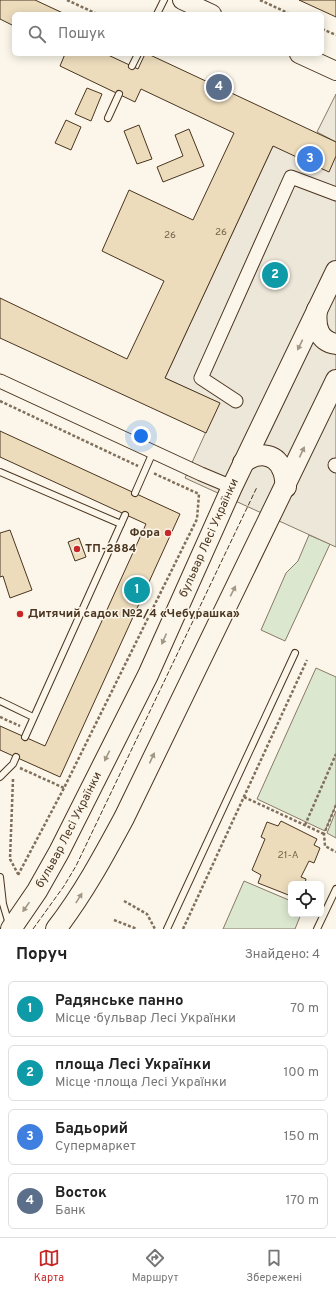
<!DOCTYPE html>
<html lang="uk">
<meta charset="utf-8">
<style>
:root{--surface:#fff;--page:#f6f6f6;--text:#222;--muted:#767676;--line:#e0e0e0;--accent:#c62828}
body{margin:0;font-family:Overpass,sans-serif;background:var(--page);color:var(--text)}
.controls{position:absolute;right:12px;bottom:12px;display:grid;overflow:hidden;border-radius:6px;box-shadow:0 2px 10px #0003}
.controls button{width:36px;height:36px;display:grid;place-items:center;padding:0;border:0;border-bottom:1px solid var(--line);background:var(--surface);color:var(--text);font:20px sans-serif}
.you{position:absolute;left:141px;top:436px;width:14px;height:14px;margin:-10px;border:3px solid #fff;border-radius:50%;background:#1a73e8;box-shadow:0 0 0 6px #1a73e833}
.badge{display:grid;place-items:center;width:26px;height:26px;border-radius:50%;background:var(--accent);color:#fff;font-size:13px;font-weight:700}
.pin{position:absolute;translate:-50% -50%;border:2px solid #fff;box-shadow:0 1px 4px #0006}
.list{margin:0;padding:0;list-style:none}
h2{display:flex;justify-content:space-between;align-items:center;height:52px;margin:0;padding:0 16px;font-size:17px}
h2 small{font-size:13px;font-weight:400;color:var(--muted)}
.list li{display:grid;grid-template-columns:26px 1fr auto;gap:12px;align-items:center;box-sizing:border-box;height:56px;margin:0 8px 8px;padding:0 8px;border:1px solid var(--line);border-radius:6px}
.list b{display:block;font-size:15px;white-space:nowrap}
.list p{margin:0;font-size:13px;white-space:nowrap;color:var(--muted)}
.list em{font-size:13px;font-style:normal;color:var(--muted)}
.icon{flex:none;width:22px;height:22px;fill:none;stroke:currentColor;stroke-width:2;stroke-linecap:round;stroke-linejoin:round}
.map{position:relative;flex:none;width:336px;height:929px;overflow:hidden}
.search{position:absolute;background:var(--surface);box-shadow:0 2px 10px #0003;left:12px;right:12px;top:12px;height:44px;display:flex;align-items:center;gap:10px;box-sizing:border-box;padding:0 14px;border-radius:6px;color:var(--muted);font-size:15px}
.sheet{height:308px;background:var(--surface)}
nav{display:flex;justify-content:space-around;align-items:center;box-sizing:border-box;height:56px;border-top:1px solid var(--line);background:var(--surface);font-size:11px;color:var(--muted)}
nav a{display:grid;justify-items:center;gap:2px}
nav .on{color:var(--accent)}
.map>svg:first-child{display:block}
.green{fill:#dce7d0;stroke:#887966}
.parking{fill:#ede7d9;stroke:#887966}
.building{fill:#ecdcbc;stroke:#4a3520}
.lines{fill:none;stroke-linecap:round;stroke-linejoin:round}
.lane-casing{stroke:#4a3520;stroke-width:8}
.street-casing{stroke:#4a3520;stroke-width:15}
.secondary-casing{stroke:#4a3520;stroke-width:20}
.primary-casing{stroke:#4a3520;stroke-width:22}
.path{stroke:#7f6f5c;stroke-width:2.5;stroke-dasharray:3 2;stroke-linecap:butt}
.lane{stroke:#fbf6e9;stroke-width:6}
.street{stroke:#fbf6e9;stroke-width:13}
.secondary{stroke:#fbf6e9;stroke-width:18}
.primary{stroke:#fbf6e9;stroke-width:20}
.fence{stroke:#4a3520;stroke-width:1;stroke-dasharray:5 2;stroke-linecap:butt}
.oneway{fill:#a29684}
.poi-dot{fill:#c62828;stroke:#fbf6e9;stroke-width:1.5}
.labels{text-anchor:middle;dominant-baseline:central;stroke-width:3;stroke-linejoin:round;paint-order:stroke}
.number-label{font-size:10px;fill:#725f47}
.poi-label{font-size:12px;font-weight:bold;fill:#4a3520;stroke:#fbf6e9;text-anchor:start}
.street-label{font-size:12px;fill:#4a3520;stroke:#fbf6e9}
</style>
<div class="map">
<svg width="336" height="929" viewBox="0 0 336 929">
<rect width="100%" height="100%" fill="#fbf6e9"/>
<g class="green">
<polygon points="309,535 330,544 285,641 261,630 286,573 298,561"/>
<polygon points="316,668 336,677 336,805 325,831 257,799"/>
<polygon points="336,811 336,838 327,833"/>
<polygon points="244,881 291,901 291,914 301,914 295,929 223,929"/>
</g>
<g class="parking">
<polygon points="336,94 336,142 317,132"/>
<polygon points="273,146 336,156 336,547 185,478 219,403 165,378"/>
</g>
<g class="building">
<polygon points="0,0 35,0 65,14 14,14 14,26 0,19"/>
<polygon points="299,0 336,0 336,17"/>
<polygon points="65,54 106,54 138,69 145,54 148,54 336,142 336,156 329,172 273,146 165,378 220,403 206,433 0,338 0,298 127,359 164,281 102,251 129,190 193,220 234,133 141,89 135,102 60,66"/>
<polygon points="87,88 102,94 91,121 75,114"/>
<polygon points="66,120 81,127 71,150 55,143"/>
<polygon points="139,125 152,159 137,164 124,131"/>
<polygon points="189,129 204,166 163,182 157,167 183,156 175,135"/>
<polygon points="0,431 180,514 60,777 0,750 0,726 45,746 146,524 0,457"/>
<polygon points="10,530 32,590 10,598 3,576 0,577 0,533"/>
<polygon points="79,538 86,557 75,561 68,542"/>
<polygon points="281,821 317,839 314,845 320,848 314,863 309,861 301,877 306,879 305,884 291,884 291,896 258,883 261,875 252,870 265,839 261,837 267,822 278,826"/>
</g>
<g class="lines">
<defs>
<g id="lane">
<polyline points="157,14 164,0"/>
<polyline points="132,66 138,54"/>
<polyline points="108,118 119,94"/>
<polyline points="0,472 121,524"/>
<polyline points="135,493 153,452"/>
<polyline points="0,701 33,717"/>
<polyline points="25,737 125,515"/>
<polyline points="0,777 13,764 16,757"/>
<polyline points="0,877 3,904 9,924"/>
<polyline points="167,929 295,653"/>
<polyline points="317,929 336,889"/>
</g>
<g id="street">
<polyline points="0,381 201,474 232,487"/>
<polyline points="236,401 201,378 291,177 336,194"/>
<polyline points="335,465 336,466"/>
</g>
<g id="secondary">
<polyline points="182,0 212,14"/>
<polyline points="299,54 336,71"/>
</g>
<g id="primary">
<path d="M317,310C315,326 318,341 336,344"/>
<path d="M243,463C256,452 275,452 282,469C285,474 285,481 286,487"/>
<path id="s1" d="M11,929L37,891L59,852L148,675L232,487L336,271"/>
<path d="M56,929C83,894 103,857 124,818L336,380"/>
</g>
</defs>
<use href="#lane" class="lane-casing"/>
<use href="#street" class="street-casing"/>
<use href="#secondary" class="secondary-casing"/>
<use href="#primary" class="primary-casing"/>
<g class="path">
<polyline points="67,0 97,14"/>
<polyline points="260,0 290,14"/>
<polyline points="322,29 336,35"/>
<polyline points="0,401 138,466"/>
<polyline points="0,717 20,726"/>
<polyline points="20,768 64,788"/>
<polyline points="13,779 10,859 18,874"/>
<polyline points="244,797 324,834"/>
<polyline points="336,805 324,834 325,846 336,852"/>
<polyline points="305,825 336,754"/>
<polyline points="18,875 64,788 197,519 199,494 153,473"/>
<polyline points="124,901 147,914 155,929"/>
<polyline points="114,920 137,929"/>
<polyline points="183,929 307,660"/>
</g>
<use href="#lane" class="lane"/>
<use href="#street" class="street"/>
<use href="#secondary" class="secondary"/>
<use href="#primary" class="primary"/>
<polyline class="fence" points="33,929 64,886 76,866 257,487"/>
</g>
<defs><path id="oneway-solid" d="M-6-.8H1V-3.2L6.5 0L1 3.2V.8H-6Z"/></defs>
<g class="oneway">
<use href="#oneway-solid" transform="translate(300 345) rotate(116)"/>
<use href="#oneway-solid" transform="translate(302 452) rotate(-65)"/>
<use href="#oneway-solid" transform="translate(233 591) rotate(-63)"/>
<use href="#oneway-solid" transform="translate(164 639) rotate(114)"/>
<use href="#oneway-solid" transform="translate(107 756) rotate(116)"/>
<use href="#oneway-solid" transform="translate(152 758) rotate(-65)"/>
<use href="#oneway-solid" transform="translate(79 898) rotate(-58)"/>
<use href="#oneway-solid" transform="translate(26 907) rotate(125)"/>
</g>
<g class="poi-dot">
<circle cx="168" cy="533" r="4"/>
<circle cx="77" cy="549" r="4"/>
<circle cx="20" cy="614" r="4"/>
</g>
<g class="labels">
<g class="number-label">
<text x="221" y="232">26</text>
<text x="170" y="235">26</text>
<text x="288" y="855">21-А</text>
</g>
<g class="poi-label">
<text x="160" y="533" text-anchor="end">Фора</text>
<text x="85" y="549">ТП-2884</text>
<text x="28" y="614">Дитячий садок №2/4 «Чебурашка»</text>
</g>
<g class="street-label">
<text stroke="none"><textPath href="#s1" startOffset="439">бульвар Лесі Українки</textPath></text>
<text stroke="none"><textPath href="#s1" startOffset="115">бульвар Лесі Українки</textPath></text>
</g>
</g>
</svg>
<div class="controls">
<button><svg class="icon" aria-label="locate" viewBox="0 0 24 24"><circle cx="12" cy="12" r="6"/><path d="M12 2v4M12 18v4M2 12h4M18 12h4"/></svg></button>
</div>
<div class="you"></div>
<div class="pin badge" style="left:137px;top:590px;background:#0f9aa8">1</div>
<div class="pin badge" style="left:275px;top:275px;background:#0f9aa8">2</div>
<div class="pin badge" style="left:310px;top:159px;background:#3f7fe0">3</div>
<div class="pin badge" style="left:219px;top:87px;background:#5c6f8a">4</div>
<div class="search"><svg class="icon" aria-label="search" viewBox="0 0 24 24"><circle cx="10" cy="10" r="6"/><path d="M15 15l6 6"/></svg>Пошук</div>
</div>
<section class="sheet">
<h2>Поруч<small>Знайдено: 4</small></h2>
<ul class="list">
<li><span class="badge" style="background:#0f9aa8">1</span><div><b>Радянське панно</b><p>Місце · бульвар Лесі Українки</p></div><em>70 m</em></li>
<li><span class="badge" style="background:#0f9aa8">2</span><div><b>площа Лесі Українки</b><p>Місце · площа Лесі Українки</p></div><em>100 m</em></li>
<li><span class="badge" style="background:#3f7fe0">3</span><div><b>Бадьорий</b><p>Супермаркет</p></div><em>150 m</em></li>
<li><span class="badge" style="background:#5c6f8a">4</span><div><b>Восток</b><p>Банк</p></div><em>170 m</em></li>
</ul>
</section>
<nav>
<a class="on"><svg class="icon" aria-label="map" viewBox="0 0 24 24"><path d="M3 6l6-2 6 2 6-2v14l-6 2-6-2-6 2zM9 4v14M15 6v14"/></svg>Карта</a>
<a><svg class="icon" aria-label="directions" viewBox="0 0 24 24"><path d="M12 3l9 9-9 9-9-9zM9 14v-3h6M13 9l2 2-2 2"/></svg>Маршрут</a>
<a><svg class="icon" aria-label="saved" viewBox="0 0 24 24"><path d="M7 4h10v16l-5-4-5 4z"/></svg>Збережені</a>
</nav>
